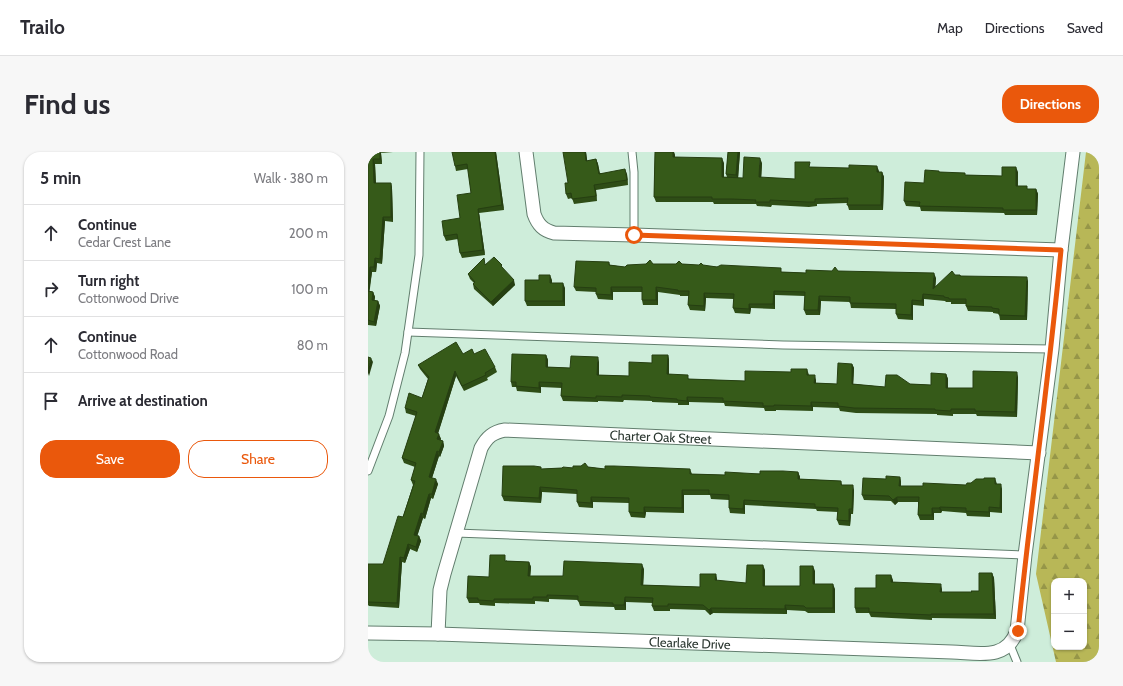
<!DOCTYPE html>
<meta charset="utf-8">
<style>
:root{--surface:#fff;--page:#f7f7f7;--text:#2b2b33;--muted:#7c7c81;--line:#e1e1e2;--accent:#ea580c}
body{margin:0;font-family:Cabin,sans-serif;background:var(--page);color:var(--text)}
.controls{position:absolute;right:12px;bottom:12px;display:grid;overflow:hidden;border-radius:8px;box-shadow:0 1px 3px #0004}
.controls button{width:36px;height:36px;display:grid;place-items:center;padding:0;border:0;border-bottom:1px solid var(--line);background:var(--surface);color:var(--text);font:20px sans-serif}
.stop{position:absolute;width:12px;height:12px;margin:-9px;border:3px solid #ea580c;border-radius:50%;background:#fff}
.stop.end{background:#ea580c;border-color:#fff;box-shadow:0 1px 4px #0008}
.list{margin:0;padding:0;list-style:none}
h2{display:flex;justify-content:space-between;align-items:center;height:52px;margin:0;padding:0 16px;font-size:17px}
h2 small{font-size:13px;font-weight:400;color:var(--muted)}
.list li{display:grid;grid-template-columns:26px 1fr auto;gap:12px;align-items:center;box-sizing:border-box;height:56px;padding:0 16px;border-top:1px solid var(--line)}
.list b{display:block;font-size:15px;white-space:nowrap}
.list p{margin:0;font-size:13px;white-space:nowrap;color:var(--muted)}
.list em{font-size:13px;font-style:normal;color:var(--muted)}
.actions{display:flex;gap:8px;padding:12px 16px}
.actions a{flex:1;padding:9px 0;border:1px solid var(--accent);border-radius:16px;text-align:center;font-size:14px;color:var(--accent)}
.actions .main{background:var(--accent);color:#fff}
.icon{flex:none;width:22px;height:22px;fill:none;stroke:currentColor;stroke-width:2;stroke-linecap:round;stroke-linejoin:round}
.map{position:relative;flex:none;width:731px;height:510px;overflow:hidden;border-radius:16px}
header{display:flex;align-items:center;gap:24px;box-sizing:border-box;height:56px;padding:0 20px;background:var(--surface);border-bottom:1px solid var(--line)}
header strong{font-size:19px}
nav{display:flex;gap:22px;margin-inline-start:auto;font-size:14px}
.intro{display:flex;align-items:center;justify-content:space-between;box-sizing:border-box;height:96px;padding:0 24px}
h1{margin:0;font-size:28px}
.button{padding:10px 18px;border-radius:16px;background:var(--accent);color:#fff;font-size:14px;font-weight:700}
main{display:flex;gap:24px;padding:0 24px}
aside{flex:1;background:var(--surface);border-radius:16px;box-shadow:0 1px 3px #0004}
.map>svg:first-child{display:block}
.forest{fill:url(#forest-firs);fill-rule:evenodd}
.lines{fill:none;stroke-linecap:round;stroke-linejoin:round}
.lane-casing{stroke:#627e6e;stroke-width:9}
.street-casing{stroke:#627e6e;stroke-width:15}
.lane{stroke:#fff;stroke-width:7}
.street{stroke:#fff;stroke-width:13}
.wall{fill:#2e4d16}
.shaded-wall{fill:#263f12}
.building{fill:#365a19;stroke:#263f12}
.route{stroke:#ea580c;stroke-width:5}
.labels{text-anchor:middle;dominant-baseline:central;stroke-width:4;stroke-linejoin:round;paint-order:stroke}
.street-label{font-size:13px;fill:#2b3730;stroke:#ceedda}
</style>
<header>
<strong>Trailo</strong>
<nav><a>Map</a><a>Directions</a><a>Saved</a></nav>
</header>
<div class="intro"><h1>Find us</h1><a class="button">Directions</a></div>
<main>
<aside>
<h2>5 min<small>Walk · 380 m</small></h2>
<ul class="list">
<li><svg class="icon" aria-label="ahead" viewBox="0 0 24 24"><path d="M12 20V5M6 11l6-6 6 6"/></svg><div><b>Continue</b><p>Cedar Crest Lane</p></div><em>200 m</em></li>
<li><svg class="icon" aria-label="right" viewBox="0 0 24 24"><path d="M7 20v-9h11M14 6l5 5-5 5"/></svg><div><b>Turn right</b><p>Cottonwood Drive</p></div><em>100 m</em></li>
<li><svg class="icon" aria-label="ahead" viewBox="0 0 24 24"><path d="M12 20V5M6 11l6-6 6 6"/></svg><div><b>Continue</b><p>Cottonwood Road</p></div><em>80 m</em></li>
<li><svg class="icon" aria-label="arrive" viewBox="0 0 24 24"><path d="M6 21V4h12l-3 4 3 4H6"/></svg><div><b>Arrive at destination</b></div></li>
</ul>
<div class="actions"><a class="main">Save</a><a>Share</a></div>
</aside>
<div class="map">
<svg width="731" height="510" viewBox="0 0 731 510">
<defs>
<pattern id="forest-firs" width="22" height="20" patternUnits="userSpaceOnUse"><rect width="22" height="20" fill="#b8b757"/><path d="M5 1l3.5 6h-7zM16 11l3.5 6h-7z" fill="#969648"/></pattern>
</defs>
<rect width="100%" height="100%" fill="#ceedda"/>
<path class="forest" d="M718,0H731V510H688L668,422ZM686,429H716V495H686Z"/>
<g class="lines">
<defs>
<g id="lane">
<polyline points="264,0 266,20 266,83"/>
<polyline points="40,180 415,193 684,197"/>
<polyline points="0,319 21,264 37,201 51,103 52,0"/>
<polyline points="88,381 657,403"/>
<polyline points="642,493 649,510"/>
</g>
<g id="street">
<path d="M158,0L166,62C170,73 175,78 186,81L266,83L693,98"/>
<path id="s1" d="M0,481L70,482L584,500C611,501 638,509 649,479L657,403L684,197L693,98L705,0"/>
<path id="s2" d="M70,482L72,438L76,422L113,296C119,285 125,280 137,278L671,301"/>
</g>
</defs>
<use href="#lane" class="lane-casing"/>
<use href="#street" class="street-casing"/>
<use href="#lane" class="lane"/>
<use href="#street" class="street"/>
</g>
<g class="wall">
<polygon points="0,0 25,0 13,1 14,12 7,12 8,31 23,31 24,36 25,70 17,69 14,112 9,111 8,120 4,120 1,139 5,140 7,145 6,149 10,149 12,154 8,174 0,173"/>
<polygon points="128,0 136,58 111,61 117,103 94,106 92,101 90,87 78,89 76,84 92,66 103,41 100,17 88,19 87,14"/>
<polygon points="218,0 219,9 228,7 230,12 232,21 259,22 260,33 228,38 229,49 206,52 204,46 200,47 198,42 200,31"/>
<polygon points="287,0 306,0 307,5 356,11 356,25 359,25 358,22 360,0 372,0 370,26 375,26 394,11 393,26 427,27 443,15 511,19 511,20 514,20 516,25 515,58 481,58 479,51 449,52 449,54 441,55 404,53 403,55 389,54 388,52 346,52 345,50 288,50 286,45"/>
<polygon points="572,20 598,23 634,24 650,20 650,34 660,37 668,37 670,42 669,63 637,63 636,61 553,59 552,55 538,54 536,49 556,31"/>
<polygon points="241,110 242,113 257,115 285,112 314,112 414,120 438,121 470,119 568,126 567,135 587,123 592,123 593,124 660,129 659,168 632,168 631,162 625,161 625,160 600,159 598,154 598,152 583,152 583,150 578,150 577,149 556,147 556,154 545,153 545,168 530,167 528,162 528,157 483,156 482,150 453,149 452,163 438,163 436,158 437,144 407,143 407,157 383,156 382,162 367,161 365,156 366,147 338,146 337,159 322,158 320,153 321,144 312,144 312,143 290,140 290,153 275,153 274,148 274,140 245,140 245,148 230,147 228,142 228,140 208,139 206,135"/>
<polygon points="118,112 136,118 147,133 125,154 106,137 105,132 106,131 102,127 100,122"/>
<polygon points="184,128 184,131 197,136 197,154 159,154 157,149"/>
<polygon points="95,202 106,202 127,215 129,220 119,226 120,228 96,239 88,224 70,281 73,287 72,288 75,289 76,294 72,305 71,304 64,326 70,332 65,347 63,346 57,367 55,366 49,384 51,384 53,389 49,400 42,397 37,411 34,410 31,456 1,454 0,453 0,419 15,412 35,365 45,333 43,328 47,315 36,311 34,306 48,264 38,261 37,256 54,246 60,227 52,217 50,213"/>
<polygon points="178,203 180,208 180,215 202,216 231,210 231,223 261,224 284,211 300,203 301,208 301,222 322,227 377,229 423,220 439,217 441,223 448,228 448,231 469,232 484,212 486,216 485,232 517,235 542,232 563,233 578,222 580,227 580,236 605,236 650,225 649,265 609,264 608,262 585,262 585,264 569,263 569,262 488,261 472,259 471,256 445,255 445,259 408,258 408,259 397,259 396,256 357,254 356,251 321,250 321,253 310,253 310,251 284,250 284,249 256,248 255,250 230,249 230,250 195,249 193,244 194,236 173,235 173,241 149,239 148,235 144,235 143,230"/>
<polygon points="220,315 237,317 322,317 324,322 357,323 430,320 432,325 432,327 473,329 474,333 486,338 485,362 483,362 482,374 471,373 469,368 470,360 449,359 448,357 377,353 377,362 362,361 361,356 361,348 343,347 342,343 316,343 316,361 278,360 277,366 263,365 261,360 261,351 225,350 225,356 211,355 209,350 209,342 174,340 173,351 136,349 134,344 174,317"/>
<polygon points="532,325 533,330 533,334 555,334 598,333 616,327 627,326 629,332 634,337 634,361 622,360 622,365 599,364 598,361 574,359 573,361 566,361 566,368 552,368 550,363 550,350 530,350 527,353 523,349 496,348 494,343 518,327"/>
<polygon points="139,408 139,409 161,410 163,415 162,424 195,424 276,417 275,433 332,435 348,422 349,429 378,431 397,418 397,434 432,434 447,419 447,432 467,437 467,461 440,461 437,459 419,458 419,462 345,461 342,463 337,458 302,457 302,459 286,459 284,454 285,451 258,450 258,458 247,458 246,455 212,454 210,448 181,447 181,450 167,449 167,452 127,451 127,454 112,453 111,451 101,451 99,446"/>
<polygon points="624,421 626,426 628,467 564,466 564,468 503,465 501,461 488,461 487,456 508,436 525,428 525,430 574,437 574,440 604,440 611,439"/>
</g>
<g class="shaded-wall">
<polygon points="12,0 13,0 13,1 14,12 12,7"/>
<polygon points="127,0 128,0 136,58 134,53"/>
<polygon points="217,0 218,0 220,14 218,9"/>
<polygon points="305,0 306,0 307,3 307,10 305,5"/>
<polygon points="370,0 372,0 370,27 368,23"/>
<polygon points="354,6 356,11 356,30 354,25"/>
<polygon points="392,6 394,11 393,30 391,25"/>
<polygon points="5,7 7,12 8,36 6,31"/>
<polygon points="228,7 230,12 232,26 231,22"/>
<polygon points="509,14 511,19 511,25 509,20"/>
<polygon points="648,15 650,20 649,39 648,34"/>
<polygon points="257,17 259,22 260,33 259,28"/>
<polygon points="514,20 516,25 515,58 513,53"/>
<polygon points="23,31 24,36 25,70 23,65"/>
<polygon points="226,33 228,38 229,49 228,44"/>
<polygon points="668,37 670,42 669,63 668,58"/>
<polygon points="110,57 111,61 117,103 115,98"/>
<polygon points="15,65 17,69 14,112 12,107"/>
<polygon points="7,106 9,111 8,120 6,115"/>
<polygon points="2,115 4,120 1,144 0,142 0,132"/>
<polygon points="566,121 568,126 567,142 565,137"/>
<polygon points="182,123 184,128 184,136 182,131"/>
<polygon points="659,125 660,129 659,168 657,164"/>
<polygon points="146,128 147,133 125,154 123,150"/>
<polygon points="195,131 197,136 197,154 195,149"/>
<polygon points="243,135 245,140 245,148 243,143"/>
<polygon points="288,135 290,140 290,153 288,148"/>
<polygon points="406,139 407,143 407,157 405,152"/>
<polygon points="5,140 7,145 6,153 4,148"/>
<polygon points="336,141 338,146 337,159 336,154"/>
<polygon points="555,142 556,147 556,154 554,149"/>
<polygon points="451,144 453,149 452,163 450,158"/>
<polygon points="544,148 545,153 545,168 543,163"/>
<polygon points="10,149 12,154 8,174 6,170"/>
<polygon points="381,152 383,156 382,162 381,157"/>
<polygon points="178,203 180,208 180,220 178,215"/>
<polygon points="300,203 301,208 301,226 299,222"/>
<polygon points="230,205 231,210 231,228 229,223"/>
<polygon points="3,206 5,210 1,224 0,221 0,218"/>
<polygon points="484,212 486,216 485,237 484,232"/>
<polygon points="87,219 88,224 69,285 67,280"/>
<polygon points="649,220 650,225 649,265 647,260"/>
<polygon points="578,222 580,227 580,241 578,236"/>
<polygon points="447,223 448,228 448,236 446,231"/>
<polygon points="171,230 173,235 173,241 171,236"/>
<polygon points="319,245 321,250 321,253 319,249"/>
<polygon points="443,250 445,255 445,259 443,254"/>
<polygon points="71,282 73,287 71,292 69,287"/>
<polygon points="75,289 76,294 72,305 71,300"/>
<polygon points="69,299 71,304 63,329 61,325"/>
<polygon points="430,320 432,325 432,332 430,327"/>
<polygon points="532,325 533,330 533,339 531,334"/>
<polygon points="68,327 70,332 65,347 64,342"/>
<polygon points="633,332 634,337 634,361 632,356"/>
<polygon points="485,333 486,338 485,362 484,357"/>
<polygon points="172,335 174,340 173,351 171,346"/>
<polygon points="314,338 316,343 316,361 314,356"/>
<polygon points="61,342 63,346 57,367 55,362"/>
<polygon points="223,345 225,350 225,356 223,351"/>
<polygon points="529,345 530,350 527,353 525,348"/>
<polygon points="376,348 377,353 377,362 375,357"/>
<polygon points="276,355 278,360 277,366 276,361"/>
<polygon points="572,355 574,359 573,361 571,356"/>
<polygon points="621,355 622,360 622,365 621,360"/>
<polygon points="564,356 566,361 566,368 564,363"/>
<polygon points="481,357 483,362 482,374 481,369"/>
<polygon points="53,361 55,366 48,388 46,383"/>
<polygon points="51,384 53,389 49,400 48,395"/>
<polygon points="40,392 42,397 37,411 36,406"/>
<polygon points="32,405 34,410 31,456 29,451"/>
<polygon points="161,410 163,415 162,429 160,424"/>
<polygon points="274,412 276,417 275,437 273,433"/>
<polygon points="395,413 397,418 396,438 395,434"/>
<polygon points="445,414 447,419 447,437 445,432"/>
<polygon points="624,421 626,426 628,467 626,462"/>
<polygon points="348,422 349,427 349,433 347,428"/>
<polygon points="523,423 525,428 524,435 523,430"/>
<polygon points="465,432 467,437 467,461 465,456"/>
<polygon points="573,432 574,437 574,445 572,440"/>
<polygon points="257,445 258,450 258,458 256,453"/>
<polygon points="417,453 419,458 419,462 417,457"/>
<polygon points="343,456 345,461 342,463 341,458"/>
</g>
<g class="building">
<polygon points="0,0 12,0 12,7 5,7 6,31 23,31 23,65 15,65 12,107 7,106 6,115 2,115 0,132"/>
<polygon points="84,0 127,0 134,53 110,57 115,98 92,101 89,82 76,84 74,69 92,66 89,43 103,41 99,12 87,14"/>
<polygon points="195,0 217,0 218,9 228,7 231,22 257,17 259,28 226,33 228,44 204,47 203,41 198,42 197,31 200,31"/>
<polygon points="287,0 305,0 305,5 354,6 354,25 375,26 376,5 392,6 391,25 427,27 427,10 442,10 441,15 481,16 481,13 509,14 509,20 514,20 513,53 479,53 480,46 447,47 447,50 439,50 402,48 402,50 387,50 388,48 364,47 344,47 344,45 286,45"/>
<polygon points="360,0 370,0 368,23 358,22"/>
<polygon points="634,15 648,15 648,34 659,34 659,37 668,37 668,58 635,58 635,56 551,54 552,50 536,49 537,30 556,31 557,18 571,19 571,20 597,21 597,23 634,24"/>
<polygon points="126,105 134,113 133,114 146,128 123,150 105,132 107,130 100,122 116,106 117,113"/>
<polygon points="282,108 285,112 308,112 311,109 314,112 331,113 333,111 335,113 349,115 353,113 413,116 413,120 438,121 438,118 464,119 467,115 470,119 566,121 565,137 584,119 587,123 592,123 592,124 659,125 657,164 631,163 631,157 624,156 624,155 598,154 598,147 581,147 581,146 576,145 576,144 555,142 554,149 544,148 543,163 528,162 528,152 482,151 482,145 451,144 450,158 436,158 437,140 406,139 405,152 381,152 381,157 365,156 366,142 336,141 336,154 320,153 321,139 310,139 310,138 288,135 288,148 274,148 274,135 243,135 243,143 228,142 228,136 206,135 208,109 241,110 241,113 257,115 259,113 278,112"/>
<polygon points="171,123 182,123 182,131 195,131 195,149 157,149 157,128 171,128"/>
<polygon points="0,139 5,140 4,148 10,149 6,170 0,168"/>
<polygon points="88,190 95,202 104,197 106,202 117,197 127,215 117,221 118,223 94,234 87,219 67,280 71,282 69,287 75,289 71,300 69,299 61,325 68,327 64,342 61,342 55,362 53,361 46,383 51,384 48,395 40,392 36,406 32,405 29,451 0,450 0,412 15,412 30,364 35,365 47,329 43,328 48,311 34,306 49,260 37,256 41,241 54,246 61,225 50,213"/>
<polygon points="144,202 178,203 178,215 202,216 203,204 230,205 229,223 261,224 261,210 284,211 284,203 300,203 299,222 320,223 320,227 377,229 377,219 423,220 423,217 439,217 439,223 447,223 446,231 469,232 470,211 484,212 484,232 517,235 518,223 529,223 542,232 563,233 563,221 578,222 578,236 605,236 605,219 649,220 647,260 607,259 607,257 583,257 583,259 567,258 567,257 486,256 470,254 470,251 443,250 443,254 406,253 406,254 395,254 395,251 355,249 355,246 319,245 319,249 309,248 309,247 282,245 282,244 254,243 254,245 228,244 228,246 193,244 194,231 171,230 171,236 148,234 148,230 143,230"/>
<polygon points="0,205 3,206 0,218"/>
<polygon points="217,311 220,315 237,317 237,314 246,314 322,317 322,322 357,323 357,320 392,322 392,319 415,319 430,320 430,327 473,329 473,333 485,333 484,357 481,357 481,369 469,368 470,356 447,355 447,352 376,348 375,357 361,356 361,343 341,342 341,338 314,338 314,356 276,355 276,361 261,360 261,346 223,345 223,351 209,350 209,338 172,335 171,346 134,344 135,314 166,314 173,315 173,317 194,316 195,315 205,316 205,314 213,314"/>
<polygon points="518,324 532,325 531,334 555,334 555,331 598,333 599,331 603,331 608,327 616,327 616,326 627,326 627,332 633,332 632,356 621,355 621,360 598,359 598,356 572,355 571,356 564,356 564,363 550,363 551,345 529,345 525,348 521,344 494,343 495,326 518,327"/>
<polygon points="122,403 137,403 137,409 161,410 160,424 195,424 196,409 274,412 273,433 332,435 332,422 348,422 347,428 378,431 379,413 395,413 395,434 432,434 432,414 445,414 445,432 465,432 465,456 438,456 436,454 417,453 417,457 343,456 341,458 335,453 300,452 300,454 284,454 285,446 257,445 256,453 245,453 245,451 210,449 210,444 179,443 179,445 165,445 165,447 126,447 126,449 110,448 110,446 99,446 100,424 121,425"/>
<polygon points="611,421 624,421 626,462 563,462 563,463 501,460 501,456 487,456 487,436 508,436 508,423 523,423 523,430 573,432 572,440 604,440 603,439 611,439"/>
</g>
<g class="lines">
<path class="route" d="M266,83L693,98C681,225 663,352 650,479"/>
</g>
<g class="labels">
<g class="street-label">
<text stroke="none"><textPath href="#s2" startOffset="379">Charter Oak Street</textPath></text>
<text stroke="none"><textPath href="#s1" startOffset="322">Clearlake Drive</textPath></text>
</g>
</g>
</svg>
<div class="controls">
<button>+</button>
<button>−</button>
</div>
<div class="stop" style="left:266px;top:83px"></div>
<div class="stop end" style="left:650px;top:479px"></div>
</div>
</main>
